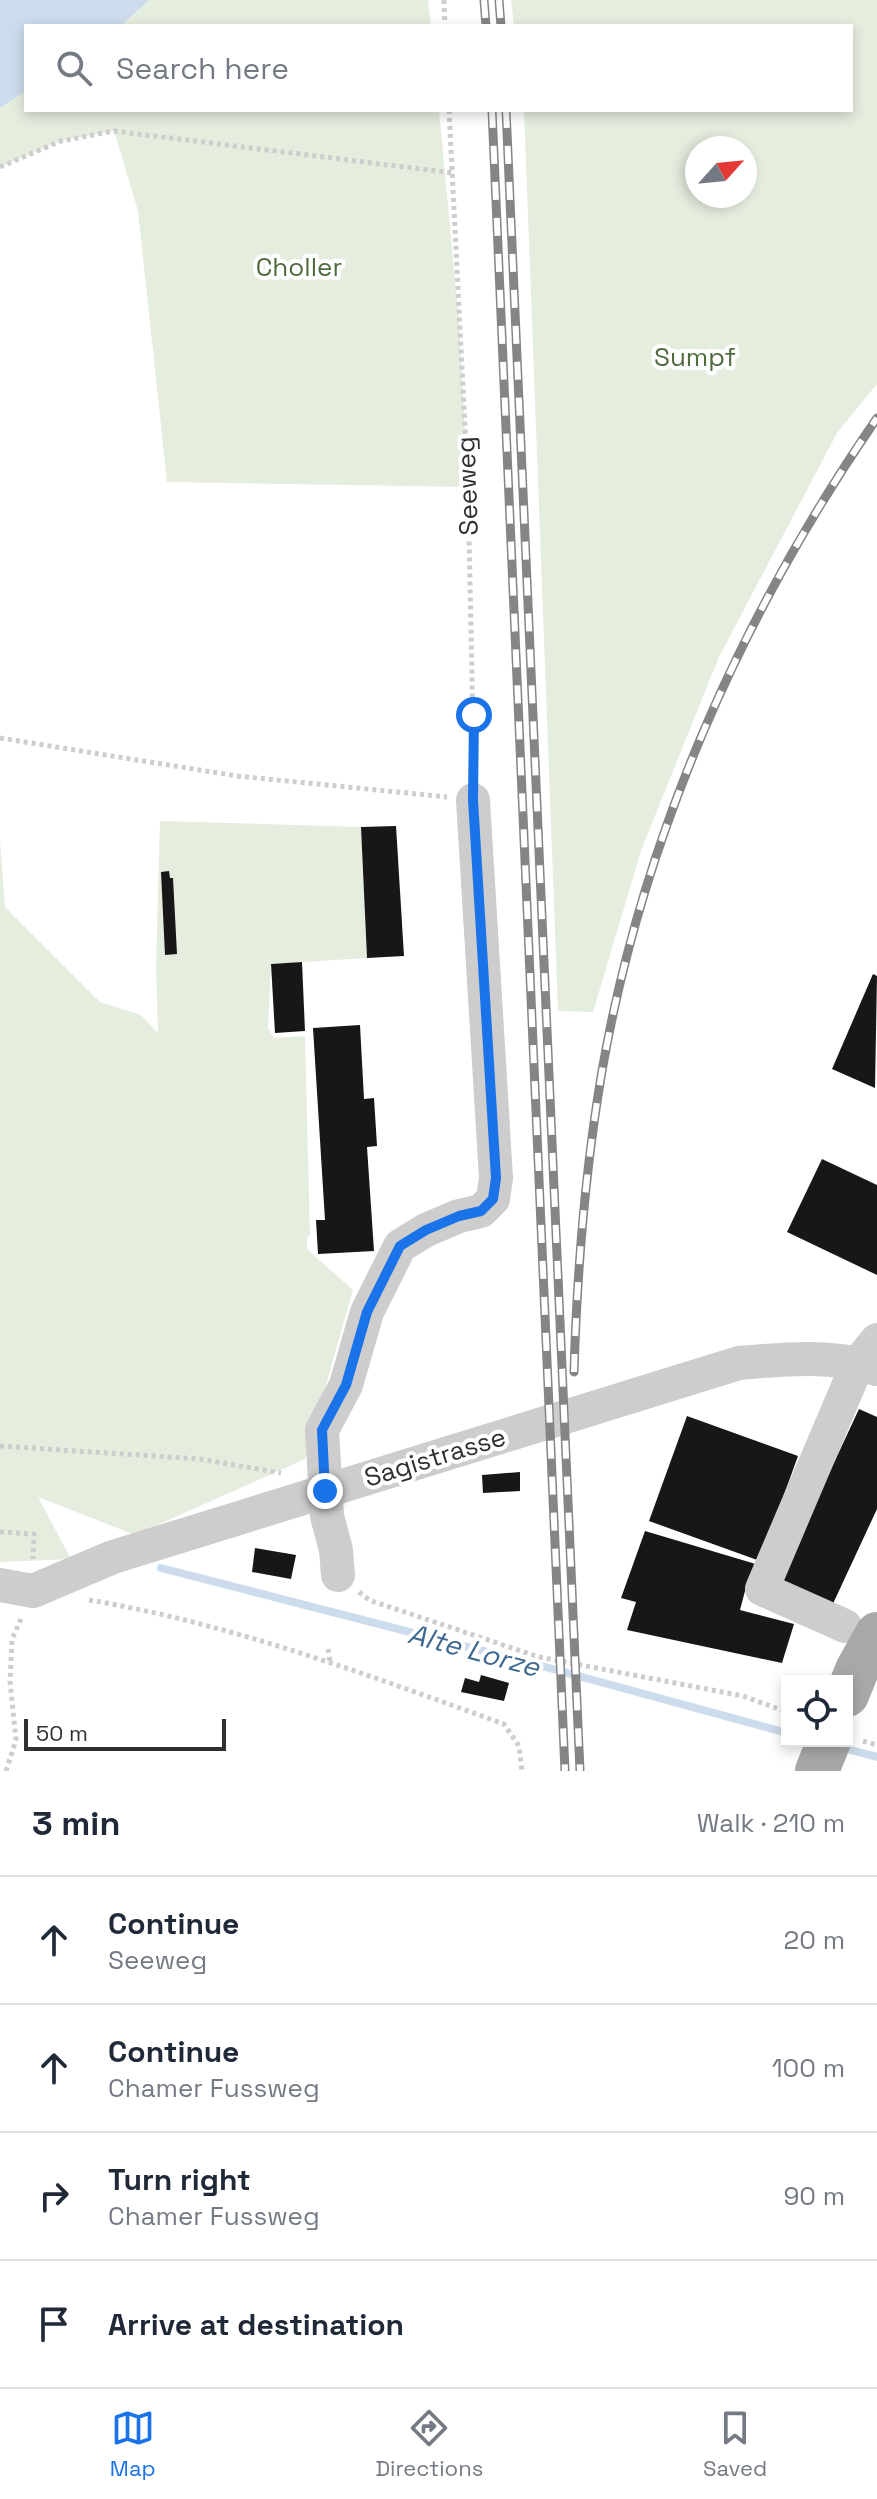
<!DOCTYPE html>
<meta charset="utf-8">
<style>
:root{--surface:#fff;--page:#f2f2f3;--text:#1f2937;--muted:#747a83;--line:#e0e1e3;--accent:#1a73e8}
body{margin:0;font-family:"Space Grotesk",sans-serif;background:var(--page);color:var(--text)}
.controls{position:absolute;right:24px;bottom:24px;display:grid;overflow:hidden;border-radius:0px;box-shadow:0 4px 12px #0003}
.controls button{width:72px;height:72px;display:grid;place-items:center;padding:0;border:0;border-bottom:2px solid var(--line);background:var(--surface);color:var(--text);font:40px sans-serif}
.compass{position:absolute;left:685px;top:136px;width:72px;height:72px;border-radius:50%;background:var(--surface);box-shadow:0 4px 12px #0003;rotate:63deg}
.scale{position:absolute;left:24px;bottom:20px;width:202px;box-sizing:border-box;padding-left:8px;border:4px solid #303030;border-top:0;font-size:22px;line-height:28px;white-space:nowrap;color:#303030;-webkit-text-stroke:6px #fff;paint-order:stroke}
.stop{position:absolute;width:24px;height:24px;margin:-18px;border:6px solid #1a73e8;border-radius:50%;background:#fff}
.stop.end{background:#1a73e8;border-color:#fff;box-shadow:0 2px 8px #0008}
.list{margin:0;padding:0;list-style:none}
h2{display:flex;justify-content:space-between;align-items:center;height:104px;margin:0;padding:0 32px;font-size:34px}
h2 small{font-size:26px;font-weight:400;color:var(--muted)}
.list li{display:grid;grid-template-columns:52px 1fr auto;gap:24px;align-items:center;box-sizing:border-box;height:128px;padding:0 32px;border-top:2px solid var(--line)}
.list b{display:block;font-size:30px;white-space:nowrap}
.list p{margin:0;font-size:26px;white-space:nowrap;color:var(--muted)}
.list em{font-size:26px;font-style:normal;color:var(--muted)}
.icon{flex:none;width:44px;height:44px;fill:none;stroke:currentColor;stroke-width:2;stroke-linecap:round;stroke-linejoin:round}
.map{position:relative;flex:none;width:877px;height:1771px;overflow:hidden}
.search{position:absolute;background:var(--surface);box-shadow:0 4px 12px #0003;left:24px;right:24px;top:24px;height:88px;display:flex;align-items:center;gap:20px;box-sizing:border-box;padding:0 28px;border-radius:0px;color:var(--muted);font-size:30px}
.sheet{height:616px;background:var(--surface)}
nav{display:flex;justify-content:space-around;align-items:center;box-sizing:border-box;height:112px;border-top:2px solid var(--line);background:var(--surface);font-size:22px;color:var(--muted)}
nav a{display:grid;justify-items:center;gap:4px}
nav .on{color:var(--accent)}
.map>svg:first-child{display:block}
.green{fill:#e5eddf;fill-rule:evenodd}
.water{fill:#ccdcec}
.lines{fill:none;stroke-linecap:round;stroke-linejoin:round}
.stream{stroke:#ccdcec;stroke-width:8}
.building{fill:#171717}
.path{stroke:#cdcdcd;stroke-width:5;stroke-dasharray:4 4;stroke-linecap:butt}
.minor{stroke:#cdcdcd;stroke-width:34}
.major{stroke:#a8a8a8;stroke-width:44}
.rail-casing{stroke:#858585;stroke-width:9}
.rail{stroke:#fff;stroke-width:6;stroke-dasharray:18;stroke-linecap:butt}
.route{stroke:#1a73e8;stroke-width:10}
.labels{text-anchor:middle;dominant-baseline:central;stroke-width:8;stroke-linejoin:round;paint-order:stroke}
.park-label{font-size:26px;fill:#4f6c3e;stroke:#fff}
.street-label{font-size:26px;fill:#303030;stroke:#fff}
.water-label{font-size:28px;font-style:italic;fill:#3f6a92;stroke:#fff}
</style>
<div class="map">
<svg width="877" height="1771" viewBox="0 0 877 1771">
<rect width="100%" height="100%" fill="#fff"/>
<g class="green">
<polygon points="149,0 428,0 431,26 121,26"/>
<path d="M511,0H877V384L837,433L719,657L642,848L593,1012L558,1011L524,110H851V26H514ZM697,148H745V196H697Z"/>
<polygon points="26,91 26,110 439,110 459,322 468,487 167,482 138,211 114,131 61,141 0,167 0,108"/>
<polygon points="160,821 361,827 367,958 271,964 268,1028 274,1038 305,1036 310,1236 307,1237 307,1249 353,1290 305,1459 135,1535 38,1497 71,1559 0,1562 0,840 5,907 100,1002 141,1015 158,1033 156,968"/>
</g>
<polygon class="water" points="0,0 149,0 121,26 26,26 26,91 0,108"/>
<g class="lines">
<g class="stream">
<polyline points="161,1568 538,1665 787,1733"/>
<polyline points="839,1747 877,1757"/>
</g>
</g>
<g class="building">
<polygon points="396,826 404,956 367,958 361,827"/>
<polygon points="169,871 170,878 173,878 177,954 165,955 161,872"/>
<polygon points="302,962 305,1031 275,1033 271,964"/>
<polygon points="873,974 877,976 875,1088 832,1069"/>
<polygon points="360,1025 364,1099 374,1098 377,1146 367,1147 374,1251 318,1254 316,1220 325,1220 313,1028"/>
<polygon points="822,1159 877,1185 877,1275 787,1232"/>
<polygon points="859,1409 877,1417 877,1509 831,1608 778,1583"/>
<polygon points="687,1416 798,1456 760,1561 649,1521"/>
<polygon points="520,1472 520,1491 483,1493 482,1475"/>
<polygon points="645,1531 759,1565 745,1591 740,1610 794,1624 782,1663 627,1630 636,1602 621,1598"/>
<polygon points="255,1548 296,1555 291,1579 252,1572"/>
<polygon points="481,1675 509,1683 504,1701 461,1692 465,1678 479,1682"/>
</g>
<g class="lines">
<g class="path">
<polyline points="444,0 445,26"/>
<polyline points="449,110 468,487 474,772"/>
<polyline points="0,167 61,141 114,131 453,173"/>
<polyline points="0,738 237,776 447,797"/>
<polyline points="0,1446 200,1459 281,1473"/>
<polyline points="0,1532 34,1534 33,1559"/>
<polyline points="359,1592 369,1600 539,1657 743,1696 787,1712"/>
<path d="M89,1600C232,1624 368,1675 504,1724L519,1746L522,1771"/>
<polyline points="328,1649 330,1662"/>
<polyline points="863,1741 877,1745"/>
<polyline points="6,1771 16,1740 10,1682 12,1639 21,1619"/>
</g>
<g class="minor">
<polyline points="338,1575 336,1550 327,1516 322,1430 346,1385 367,1312 400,1246 426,1230 459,1216 481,1211 493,1199 496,1178 473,800"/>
<path d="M0,1585L33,1591L113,1557L739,1363C785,1359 832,1354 877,1369"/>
<polyline points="845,1626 762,1589 858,1363 877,1340"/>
</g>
<g class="major">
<polyline points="847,1695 857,1670 877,1634"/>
<polyline points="817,1771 829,1741"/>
</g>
<defs>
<g id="rail">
<polyline points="484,0 486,26"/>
<polyline points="499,0 501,26"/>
<polyline points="492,110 565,1771"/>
<polyline points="506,110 580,1771"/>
<path d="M574,1372C577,1271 585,1171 602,1071C643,835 742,614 877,418"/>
</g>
</defs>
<use href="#rail" class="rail-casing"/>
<use href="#rail" class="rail"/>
</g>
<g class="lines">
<polyline class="route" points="325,1491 322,1430 346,1385 367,1312 400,1246 426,1230 459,1216 481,1211 493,1199 496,1178 473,800 474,715"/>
</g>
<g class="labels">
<g class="park-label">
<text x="299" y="267">Choller</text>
<text x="695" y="357">Sumpf</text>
</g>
<g class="street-label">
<text transform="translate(467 486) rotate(-92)">Seeweg</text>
<text transform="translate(435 1457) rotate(-17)">Sagistrasse</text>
</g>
<g class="water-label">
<text transform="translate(474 1650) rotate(15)">Alte Lorze</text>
</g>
</g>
</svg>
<div class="controls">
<button><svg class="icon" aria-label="locate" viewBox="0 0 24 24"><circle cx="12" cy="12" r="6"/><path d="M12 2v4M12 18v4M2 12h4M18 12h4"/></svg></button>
</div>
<svg class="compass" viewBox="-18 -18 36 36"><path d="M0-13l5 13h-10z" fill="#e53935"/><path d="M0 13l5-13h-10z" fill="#747a83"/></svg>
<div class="scale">50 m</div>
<div class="stop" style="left:474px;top:715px"></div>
<div class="stop end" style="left:325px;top:1491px"></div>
<div class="search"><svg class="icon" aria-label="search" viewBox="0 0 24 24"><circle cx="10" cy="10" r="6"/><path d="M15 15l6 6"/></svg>Search here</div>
</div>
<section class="sheet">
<h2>3 min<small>Walk · 210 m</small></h2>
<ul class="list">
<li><svg class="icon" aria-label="ahead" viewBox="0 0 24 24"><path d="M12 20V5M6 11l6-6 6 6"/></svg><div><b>Continue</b><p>Seeweg</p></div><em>20 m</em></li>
<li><svg class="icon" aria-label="ahead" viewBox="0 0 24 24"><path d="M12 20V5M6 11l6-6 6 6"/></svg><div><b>Continue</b><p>Chamer Fussweg</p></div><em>100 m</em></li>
<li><svg class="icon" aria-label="right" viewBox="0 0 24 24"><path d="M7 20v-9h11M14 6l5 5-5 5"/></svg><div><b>Turn right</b><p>Chamer Fussweg</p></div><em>90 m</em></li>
<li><svg class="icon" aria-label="arrive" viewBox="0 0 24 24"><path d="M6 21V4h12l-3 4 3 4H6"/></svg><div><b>Arrive at destination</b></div></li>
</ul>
</section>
<nav>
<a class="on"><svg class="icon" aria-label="map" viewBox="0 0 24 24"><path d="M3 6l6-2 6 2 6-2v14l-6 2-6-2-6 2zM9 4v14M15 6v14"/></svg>Map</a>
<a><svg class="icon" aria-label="directions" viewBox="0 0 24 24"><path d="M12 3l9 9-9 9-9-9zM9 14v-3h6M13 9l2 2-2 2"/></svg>Directions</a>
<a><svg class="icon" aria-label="saved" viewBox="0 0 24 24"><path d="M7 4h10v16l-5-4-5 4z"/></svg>Saved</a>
</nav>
